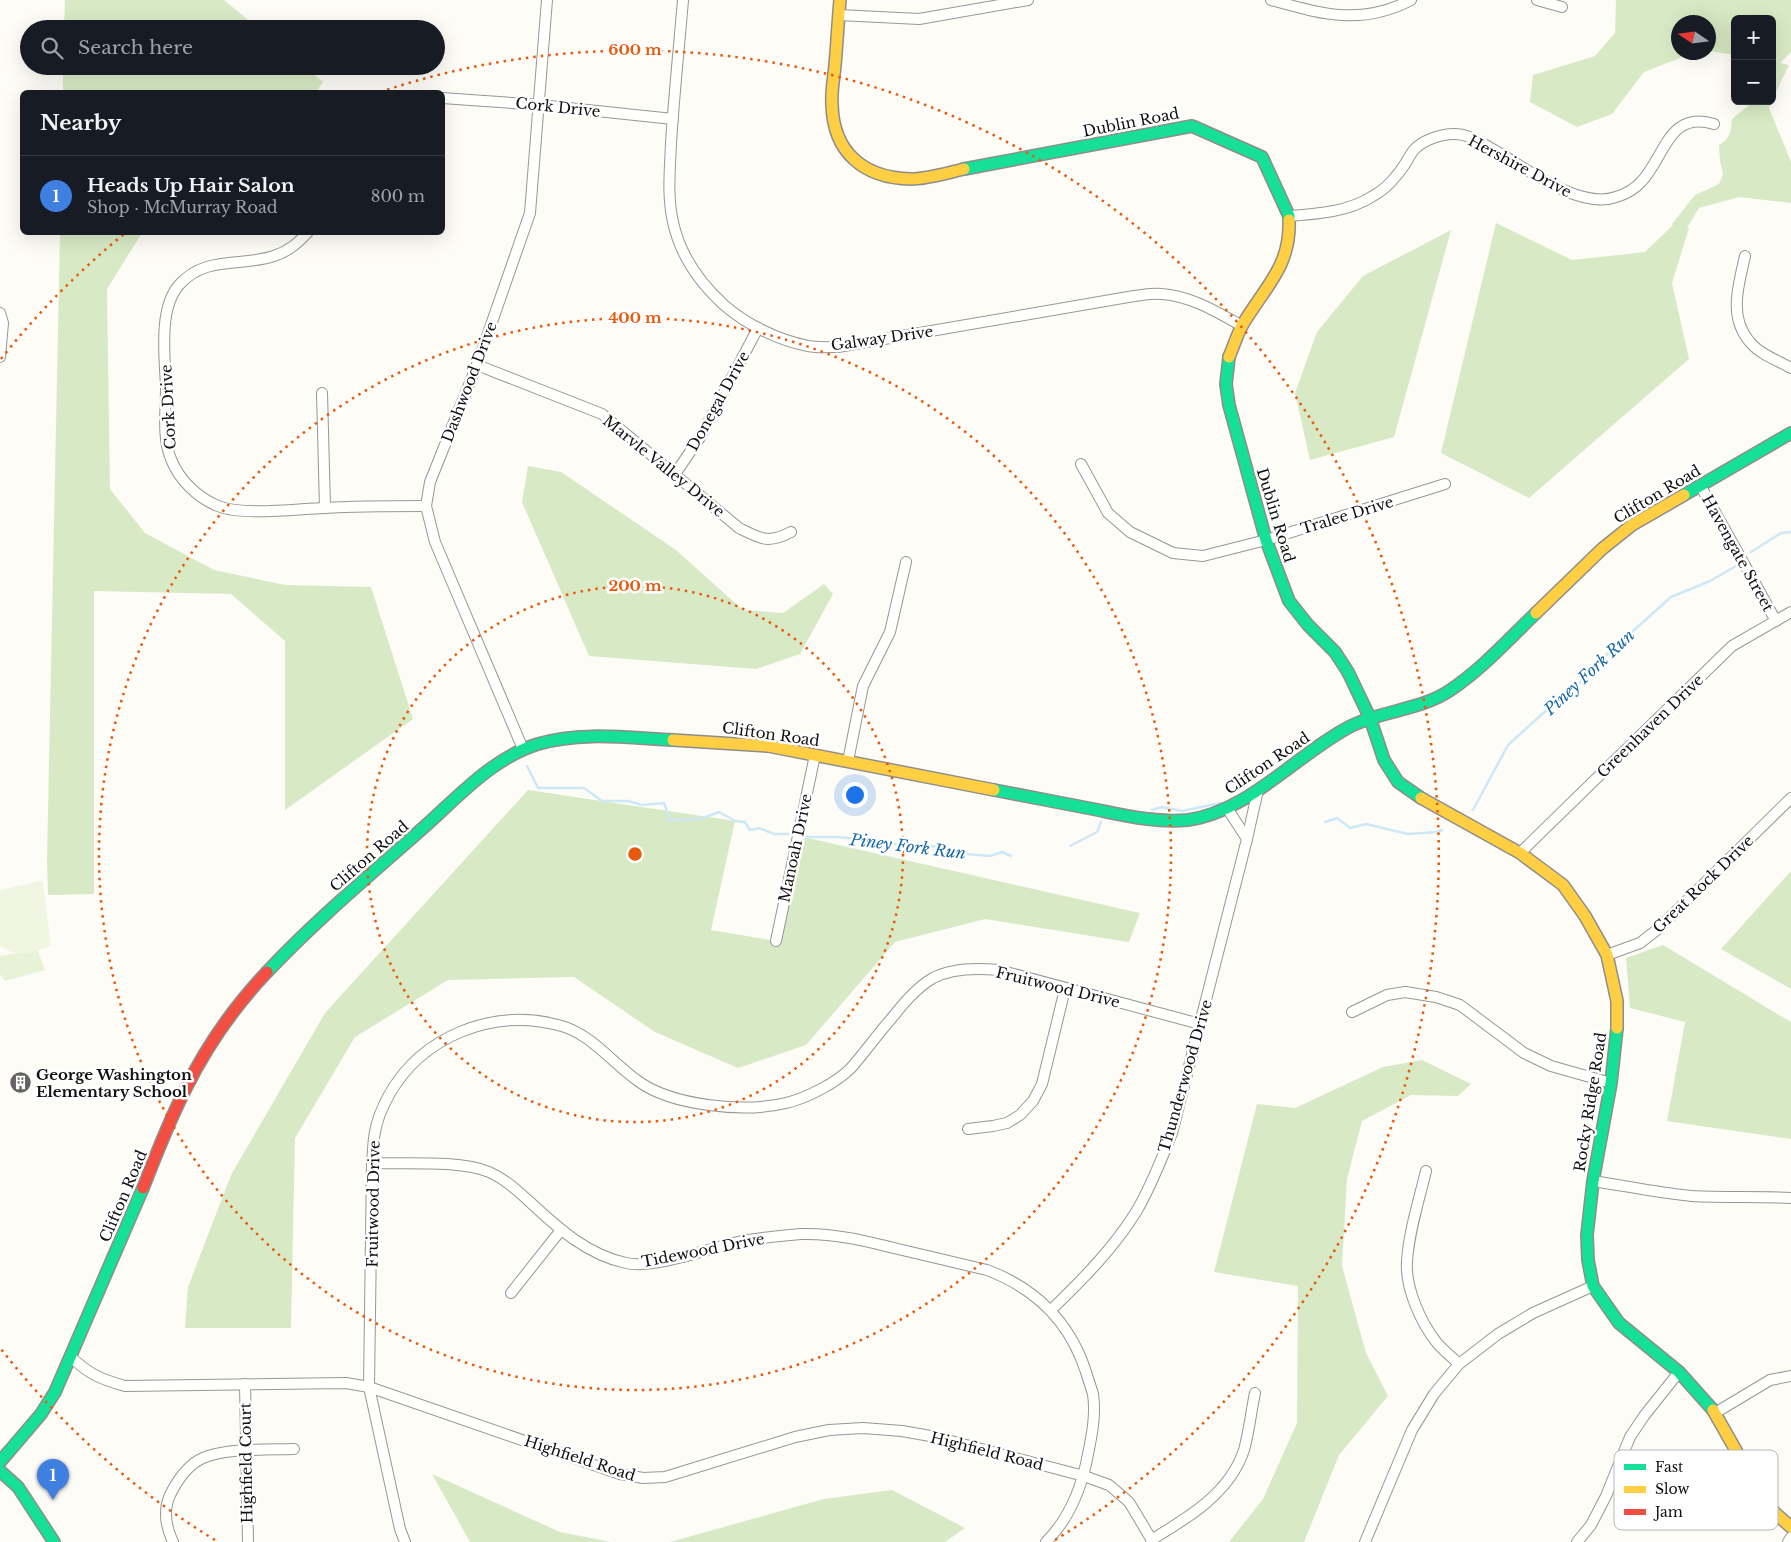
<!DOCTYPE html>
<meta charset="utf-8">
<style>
:root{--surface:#171b24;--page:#20242c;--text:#f1f3f6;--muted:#9ea1a6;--line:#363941;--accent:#7c3aed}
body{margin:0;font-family:"Libre Baskerville",serif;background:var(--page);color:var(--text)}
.controls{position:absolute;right:15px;top:15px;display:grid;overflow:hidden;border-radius:8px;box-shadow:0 5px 20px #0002}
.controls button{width:45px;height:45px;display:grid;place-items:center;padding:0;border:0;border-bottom:1px solid var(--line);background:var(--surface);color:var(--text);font:25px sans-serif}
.compass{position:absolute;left:1671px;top:15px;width:45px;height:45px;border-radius:50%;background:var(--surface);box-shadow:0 5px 20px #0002;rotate:283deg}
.you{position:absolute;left:854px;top:794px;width:18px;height:18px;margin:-12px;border:4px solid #fff;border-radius:50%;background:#1a73e8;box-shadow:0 0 0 8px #1a73e833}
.badge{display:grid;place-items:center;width:32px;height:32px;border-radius:50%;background:var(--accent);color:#fff;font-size:16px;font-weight:700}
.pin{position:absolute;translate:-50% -41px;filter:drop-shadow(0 1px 2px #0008)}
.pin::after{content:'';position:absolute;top:26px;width:18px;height:15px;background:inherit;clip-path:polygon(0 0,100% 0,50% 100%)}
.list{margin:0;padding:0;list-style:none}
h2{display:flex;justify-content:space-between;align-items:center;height:65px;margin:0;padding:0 20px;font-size:21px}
h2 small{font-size:16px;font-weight:400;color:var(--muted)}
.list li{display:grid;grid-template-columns:32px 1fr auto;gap:15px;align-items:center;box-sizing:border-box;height:80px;padding:0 20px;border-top:1px solid var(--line)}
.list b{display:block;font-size:19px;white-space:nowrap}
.list p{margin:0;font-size:16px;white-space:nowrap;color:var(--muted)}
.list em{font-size:16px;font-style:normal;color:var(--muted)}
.icon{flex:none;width:28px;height:28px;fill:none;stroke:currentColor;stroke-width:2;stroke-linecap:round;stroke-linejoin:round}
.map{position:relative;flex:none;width:1791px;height:1542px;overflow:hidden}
.search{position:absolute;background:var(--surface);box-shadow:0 5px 20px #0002;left:20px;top:20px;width:425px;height:55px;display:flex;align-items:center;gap:12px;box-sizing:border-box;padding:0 18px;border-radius:28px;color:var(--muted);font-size:19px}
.panel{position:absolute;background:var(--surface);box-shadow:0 5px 20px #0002;left:20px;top:90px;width:425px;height:145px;border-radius:8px}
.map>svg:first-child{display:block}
.green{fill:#e7f3d7}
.forest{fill:#d8eac5}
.pitch{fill:#f0f6e1}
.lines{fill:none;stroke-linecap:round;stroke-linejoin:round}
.stream{stroke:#cde8f7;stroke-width:2.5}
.street-casing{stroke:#979795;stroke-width:12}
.fast-casing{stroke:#8e8d8b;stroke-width:14}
.slow-casing{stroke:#8e8d8b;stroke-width:14}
.jam-casing{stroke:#8e8d8b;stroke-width:14}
.street{stroke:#fffffe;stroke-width:10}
.fast{stroke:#16e098;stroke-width:11}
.slow{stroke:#ffcf43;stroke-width:11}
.jam{stroke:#f24e42;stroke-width:11}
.ring{fill:none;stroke:#e8590c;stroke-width:2.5;stroke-dasharray:2.5 5}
.labels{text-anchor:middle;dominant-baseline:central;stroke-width:5;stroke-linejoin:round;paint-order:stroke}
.street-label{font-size:15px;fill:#111;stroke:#fff}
.poi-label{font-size:15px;font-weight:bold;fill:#111;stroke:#fff;text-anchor:start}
.water-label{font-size:16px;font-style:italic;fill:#1768a6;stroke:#fff}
.key{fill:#fff;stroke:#b8b8b8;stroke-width:1}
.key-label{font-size:14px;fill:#111}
.centre{fill:#e8590c;stroke:#fff;stroke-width:2.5}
.ring-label{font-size:15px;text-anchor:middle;font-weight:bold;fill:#e8590c;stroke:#fff;stroke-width:5;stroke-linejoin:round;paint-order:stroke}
</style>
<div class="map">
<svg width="1791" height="1542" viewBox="0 0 1791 1542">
<rect width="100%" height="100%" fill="#fdfcf7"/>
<polygon class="green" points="37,949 45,970 5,981 0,974 0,954 1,956"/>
<g class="forest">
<polygon points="65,0 224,0 259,29 64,29"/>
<polygon points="1616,0 1791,0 1791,52 1780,63 1789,65 1772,100 1772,19 1735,19 1735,55 1709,51 1708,22 1678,22 1678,52 1693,53 1644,72 1612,114 1577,127 1530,102 1533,75 1595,56 1615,33"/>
<polygon points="63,66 304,66 323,82 316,92 63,92"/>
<path d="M1754,101H1772L1769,108L1791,162V203L1739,197L1699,208L1687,228H1689L1672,283L1689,359L1529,498L1441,453L1496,223L1572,260L1645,252L1673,225L1672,224L1695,195L1719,184L1723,174L1720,161L1719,145C1730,139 1731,131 1732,119Z"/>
<polygon points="1451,230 1394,437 1310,460 1295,393 1317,332 1363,276"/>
<polygon points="60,233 142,233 107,289 110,489 145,533 214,570 285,585 371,587 413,719 285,810 285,641 231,594 94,591 94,894 48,895 47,860"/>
<polygon points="528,466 561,472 676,550 743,610 783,613 824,584 833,594 800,654 756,669 589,656 522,502"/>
<polygon points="528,790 735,821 711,930 776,941 803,837 1140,913 1129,942 985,919 895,942 806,1045 738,1068 655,1032 574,977 448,980 355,1037 295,1138 291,1328 185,1328 188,1287 231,1175 325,1013"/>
<polygon points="1790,872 1791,872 1791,989 1721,949"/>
<polygon points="1663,945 1791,1022 1791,1139 1667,1121 1685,1022 1630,1008 1626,958"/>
<polygon points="1422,1060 1471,1084 1458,1096 1411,1095 1362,1121 1347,1179 1342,1266 1366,1353 1388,1396 1339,1455 1304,1542 1229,1542 1263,1499 1297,1423 1298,1286 1214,1272 1257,1104 1295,1108 1383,1067"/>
<polygon points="432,1474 560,1532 611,1542 470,1542"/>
<polygon points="892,1490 965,1528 945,1542 670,1542 824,1499"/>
</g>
<path class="pitch" d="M40,881L43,883L51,946C30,953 21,959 0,946V890Z"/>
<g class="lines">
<g class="stream">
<polyline points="1751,552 1781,533 1791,532"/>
<polyline points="527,766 538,788 584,788 602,801 628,801 642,805 664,803 670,820 700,819 719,812 735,821 745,822 750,830 759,828 774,834 789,834"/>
<polyline points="1152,810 1162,807 1182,811 1221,803"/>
<polyline points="1473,810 1508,745 1560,698 1593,672 1604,657 1671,597 1710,581 1736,566"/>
<polyline points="1325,822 1337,818 1350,828 1366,824 1408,834 1437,832 1442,830"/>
<polyline points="803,837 836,837 873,840 919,848 937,846 967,854 990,856 1002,852 1011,856"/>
<polyline points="1070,846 1097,832 1101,822"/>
</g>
<defs>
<g id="street">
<path d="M683,0C679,48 674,95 671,143C670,170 667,196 673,222C680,255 700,283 724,305C747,325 778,340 808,346C818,348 829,347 838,347L1134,296C1143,295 1153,293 1162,294C1191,296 1217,312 1242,326"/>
<path d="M1271,0C1322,14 1361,26 1411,0"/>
<polyline points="1537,0 1562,7"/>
<polyline points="839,15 919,19 1028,0"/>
<polyline points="442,98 540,105 673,119"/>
<path d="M1289,216C1318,214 1348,212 1373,196C1382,191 1390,184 1396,176C1403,169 1407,160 1413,151C1422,140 1441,134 1454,134C1470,134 1483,144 1496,151C1527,169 1580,210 1616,197C1626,194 1635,189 1642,181C1665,156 1669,110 1714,124"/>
<path d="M308,232C298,243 289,251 274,256C242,267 205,255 179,285C158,309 165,358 166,388C166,410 162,438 171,459C179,480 198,498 218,506C242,516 296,509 324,508C358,506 392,506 426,506"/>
<path d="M1745,256C1739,284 1728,316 1749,341C1759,354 1777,360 1791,368"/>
<polyline points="0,313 3,323 0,357"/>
<path d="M477,365L602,414L739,528C761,539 768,544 791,532"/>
<polyline points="322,393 325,508"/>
<polyline points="1081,464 1108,513 1130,532 1173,553 1203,556 1266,540 1445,484"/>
<polyline points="675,474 701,436 758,328"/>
<polyline points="1700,485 1776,621"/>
<polyline points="523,749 435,542 426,506 430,482 477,365 530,213 547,0"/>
<polyline points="848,761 863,686 890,632 906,562"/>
<polyline points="1247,839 1258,790"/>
<polyline points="1520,853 1732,646 1791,612"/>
<polyline points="776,941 815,755"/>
<polyline points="1607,955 1640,943 1658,929 1791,798"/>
<polyline points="1352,1012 1387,995 1405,992 1436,997 1460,1005 1524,1053 1551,1066 1611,1083"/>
<polyline points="968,1129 993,1126 1007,1123 1020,1115 1033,1101 1042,1084 1065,989"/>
<path d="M372,1163C405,1164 460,1160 489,1172C505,1179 518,1191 531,1203C559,1229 588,1255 626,1263C652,1269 705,1250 733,1243C755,1238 778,1236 801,1234C834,1233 866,1241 898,1249C928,1256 957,1263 987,1270C1035,1288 1070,1322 1086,1372C1088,1379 1091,1387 1093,1394C1096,1414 1092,1435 1088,1454C1082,1487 1070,1518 1046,1542"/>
<path d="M1426,1171C1419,1200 1409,1231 1407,1261C1405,1288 1421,1323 1437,1343C1444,1351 1452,1357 1459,1364"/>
<path d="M1593,1181C1626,1186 1659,1193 1692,1196C1725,1198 1758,1196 1791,1198"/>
<polyline points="511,1293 561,1230"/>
<path d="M1051,1310C1082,1280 1113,1249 1136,1212C1151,1187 1161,1160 1172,1133L1247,839L1227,808"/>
<path d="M71,1357C89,1374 100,1379 125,1386L346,1383L369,1387L620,1474L643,1478L665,1477L795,1437L829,1430L863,1428L902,1431L936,1437L1084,1476L1109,1485L1129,1502L1153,1542"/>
<polyline points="245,1384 248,1542"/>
<polyline points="1715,1413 1770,1380 1791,1376"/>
<path d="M1151,1540C1188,1518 1230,1493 1244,1450C1249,1432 1251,1412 1255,1393"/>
<path d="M173,1542C165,1525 163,1507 172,1491C179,1478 189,1464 203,1458C226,1448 268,1450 294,1449"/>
<path d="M405,1542L400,1529L369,1387L372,1163C373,1153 373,1142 375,1132C377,1119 383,1106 389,1095C422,1036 493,1008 558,1025C591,1033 611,1062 638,1081C672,1106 745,1113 786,1103C807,1098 836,1083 851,1068C865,1052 877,1035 891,1019C903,1004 916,988 933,978C952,968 978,968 999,970L1200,1024"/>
<polyline points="1365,1542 1412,1430 1434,1394 1459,1364 1498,1334 1533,1313 1593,1286"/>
<polyline points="1577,1542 1591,1525 1606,1496 1630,1437 1644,1416 1679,1372"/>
<polyline points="1788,1542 1791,1537"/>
</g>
<g id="fast">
<polyline points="964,169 1192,126 1262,157 1289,216 1289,220"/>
<polyline points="1229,357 1226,384 1229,405 1266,540 1289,601 1308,625 1335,652 1348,672 1370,718 1384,760 1398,782 1421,798"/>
<polyline points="1684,495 1791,433"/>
<path d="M994,790C1029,797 1063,803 1098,810C1127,816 1157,823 1188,820C1249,812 1299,752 1353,725C1383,711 1422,709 1449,691C1481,670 1508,640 1536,613"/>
<path d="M267,972C316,920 370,875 423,828C457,798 492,758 538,744C581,731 630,738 673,740"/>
<polyline points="1617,1028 1611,1083 1593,1181 1587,1235 1588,1260 1593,1286 1619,1323 1679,1372 1713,1410"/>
<polyline points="0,1462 41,1414 55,1392 143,1188"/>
<polyline points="0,1471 18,1487 54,1542"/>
</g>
<g id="slow">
<path d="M840,0C838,22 837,43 835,65C834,78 831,91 832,104C833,152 863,178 911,179C928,179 947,173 964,169"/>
<path d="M1229,357C1234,346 1237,334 1243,324C1265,287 1291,266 1289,220"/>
<polyline points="1536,613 1602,549 1632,525 1684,495"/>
<polyline points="673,740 768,746 994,790"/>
<polyline points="1421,798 1520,853 1563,885 1585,916 1607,955 1617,1001 1617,1028"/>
<polyline points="1713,1410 1759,1491 1775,1513 1791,1527"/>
</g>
<path id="jam" d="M143,1188C156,1155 169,1121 185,1090C206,1047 234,1007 267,972"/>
</defs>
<use href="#street" class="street-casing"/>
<use href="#fast" class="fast-casing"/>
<use href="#slow" class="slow-casing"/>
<use href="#jam" class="jam-casing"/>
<use href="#street" class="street"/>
<use href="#fast" class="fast"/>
<use href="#slow" class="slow"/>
<use href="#jam" class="jam"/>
</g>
<g class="ring">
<circle cx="635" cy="854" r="268"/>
<circle cx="635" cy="854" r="536"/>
<path d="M215 1540A804 804 0 0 1 1 1349M1 359A804 804 0 0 1 124 234M380 92A804 804 0 0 1 1055 1540"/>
</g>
<defs>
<symbol id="building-disc" viewBox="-11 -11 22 22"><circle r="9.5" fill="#646362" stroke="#fff"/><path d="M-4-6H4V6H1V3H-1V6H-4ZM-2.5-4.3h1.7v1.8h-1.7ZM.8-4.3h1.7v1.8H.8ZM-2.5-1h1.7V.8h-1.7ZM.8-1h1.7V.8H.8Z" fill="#fff"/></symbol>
</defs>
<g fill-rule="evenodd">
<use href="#building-disc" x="8" y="1070" width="25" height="25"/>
</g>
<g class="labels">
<g class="street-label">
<text transform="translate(558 107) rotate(6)">Cork Drive</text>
<text transform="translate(1131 122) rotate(-11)">Dublin Road</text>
<text transform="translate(1520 166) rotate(28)">Hershire Drive</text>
<text transform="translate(882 338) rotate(-8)">Galway Drive</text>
<text transform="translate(469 382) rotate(-69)">Dashwood Drive</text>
<text transform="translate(718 401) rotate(-61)">Donegal Drive</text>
<text transform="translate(168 407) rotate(-93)">Cork Drive</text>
<text transform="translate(664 466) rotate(39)">Marvle Valley Drive</text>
<text transform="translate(1657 494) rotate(-31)">Clifton Road</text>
<text transform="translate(1276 515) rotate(73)">Dublin Road</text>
<text transform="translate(1347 515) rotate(-17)">Tralee Drive</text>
<text transform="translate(1738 553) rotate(61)">Havengate Street</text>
<text transform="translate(1650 726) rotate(-44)">Greenhaven Drive</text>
<text transform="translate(771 734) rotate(8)">Clifton Road</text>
<text transform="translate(1267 763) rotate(-34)">Clifton Road</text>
<text transform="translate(795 848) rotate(-78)">Manoah Drive</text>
<text transform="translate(369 856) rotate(-41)">Clifton Road</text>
<text transform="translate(1703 884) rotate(-44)">Great Rock Drive</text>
<text transform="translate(1058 987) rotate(14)">Fruitwood Drive</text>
<text transform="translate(1185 1076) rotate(-74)">Thunderwood Drive</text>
<text transform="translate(1590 1102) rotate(-81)">Rocky Ridge Road</text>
<text transform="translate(123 1196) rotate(-67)">Clifton Road</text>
<text transform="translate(373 1204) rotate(-89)">Fruitwood Drive</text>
<text transform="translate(703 1250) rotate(-11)">Tidewood Drive</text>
<text transform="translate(987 1451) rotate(14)">Highfield Road</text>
<text transform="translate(580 1458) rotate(18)">Highfield Road</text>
<text transform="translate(246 1463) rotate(-91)">Highfield Court</text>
</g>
<g class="poi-label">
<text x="36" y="1074">George Washington<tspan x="36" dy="17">Elementary School</tspan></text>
</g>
<g class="water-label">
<text transform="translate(1589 672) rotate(-43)">Piney Fork Run</text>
<text transform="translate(908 846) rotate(7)">Piney Fork Run</text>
</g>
</g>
<rect x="1614" y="1450" width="164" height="80" rx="8" class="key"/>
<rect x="1624" y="1464" width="22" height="6" fill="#16e098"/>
<rect x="1624" y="1486" width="22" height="7" fill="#ffcf43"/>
<rect x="1624" y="1509" width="22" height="6" fill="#f24e42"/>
<g class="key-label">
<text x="1655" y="1472">Fast</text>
<text x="1655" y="1494">Slow</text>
<text x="1655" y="1517">Jam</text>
</g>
<circle cx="635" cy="854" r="8" class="centre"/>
<g class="ring-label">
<text x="635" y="55">600 m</text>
<text x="635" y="323">400 m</text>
<text x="635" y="591">200 m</text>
</g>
</svg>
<div class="controls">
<button>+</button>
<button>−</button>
</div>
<svg class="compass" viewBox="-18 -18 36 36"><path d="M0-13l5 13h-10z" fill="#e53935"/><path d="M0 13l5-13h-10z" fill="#9ea1a6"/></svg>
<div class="you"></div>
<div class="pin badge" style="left:53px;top:1500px;background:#3f7fe0">1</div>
<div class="search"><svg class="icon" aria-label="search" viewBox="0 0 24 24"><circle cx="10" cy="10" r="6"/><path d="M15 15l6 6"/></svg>Search here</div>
<section class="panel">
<h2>Nearby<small></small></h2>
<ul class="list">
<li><span class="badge" style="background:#3f7fe0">1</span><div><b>Heads Up Hair Salon</b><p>Shop · McMurray Road</p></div><em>800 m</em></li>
</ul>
</section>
</div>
